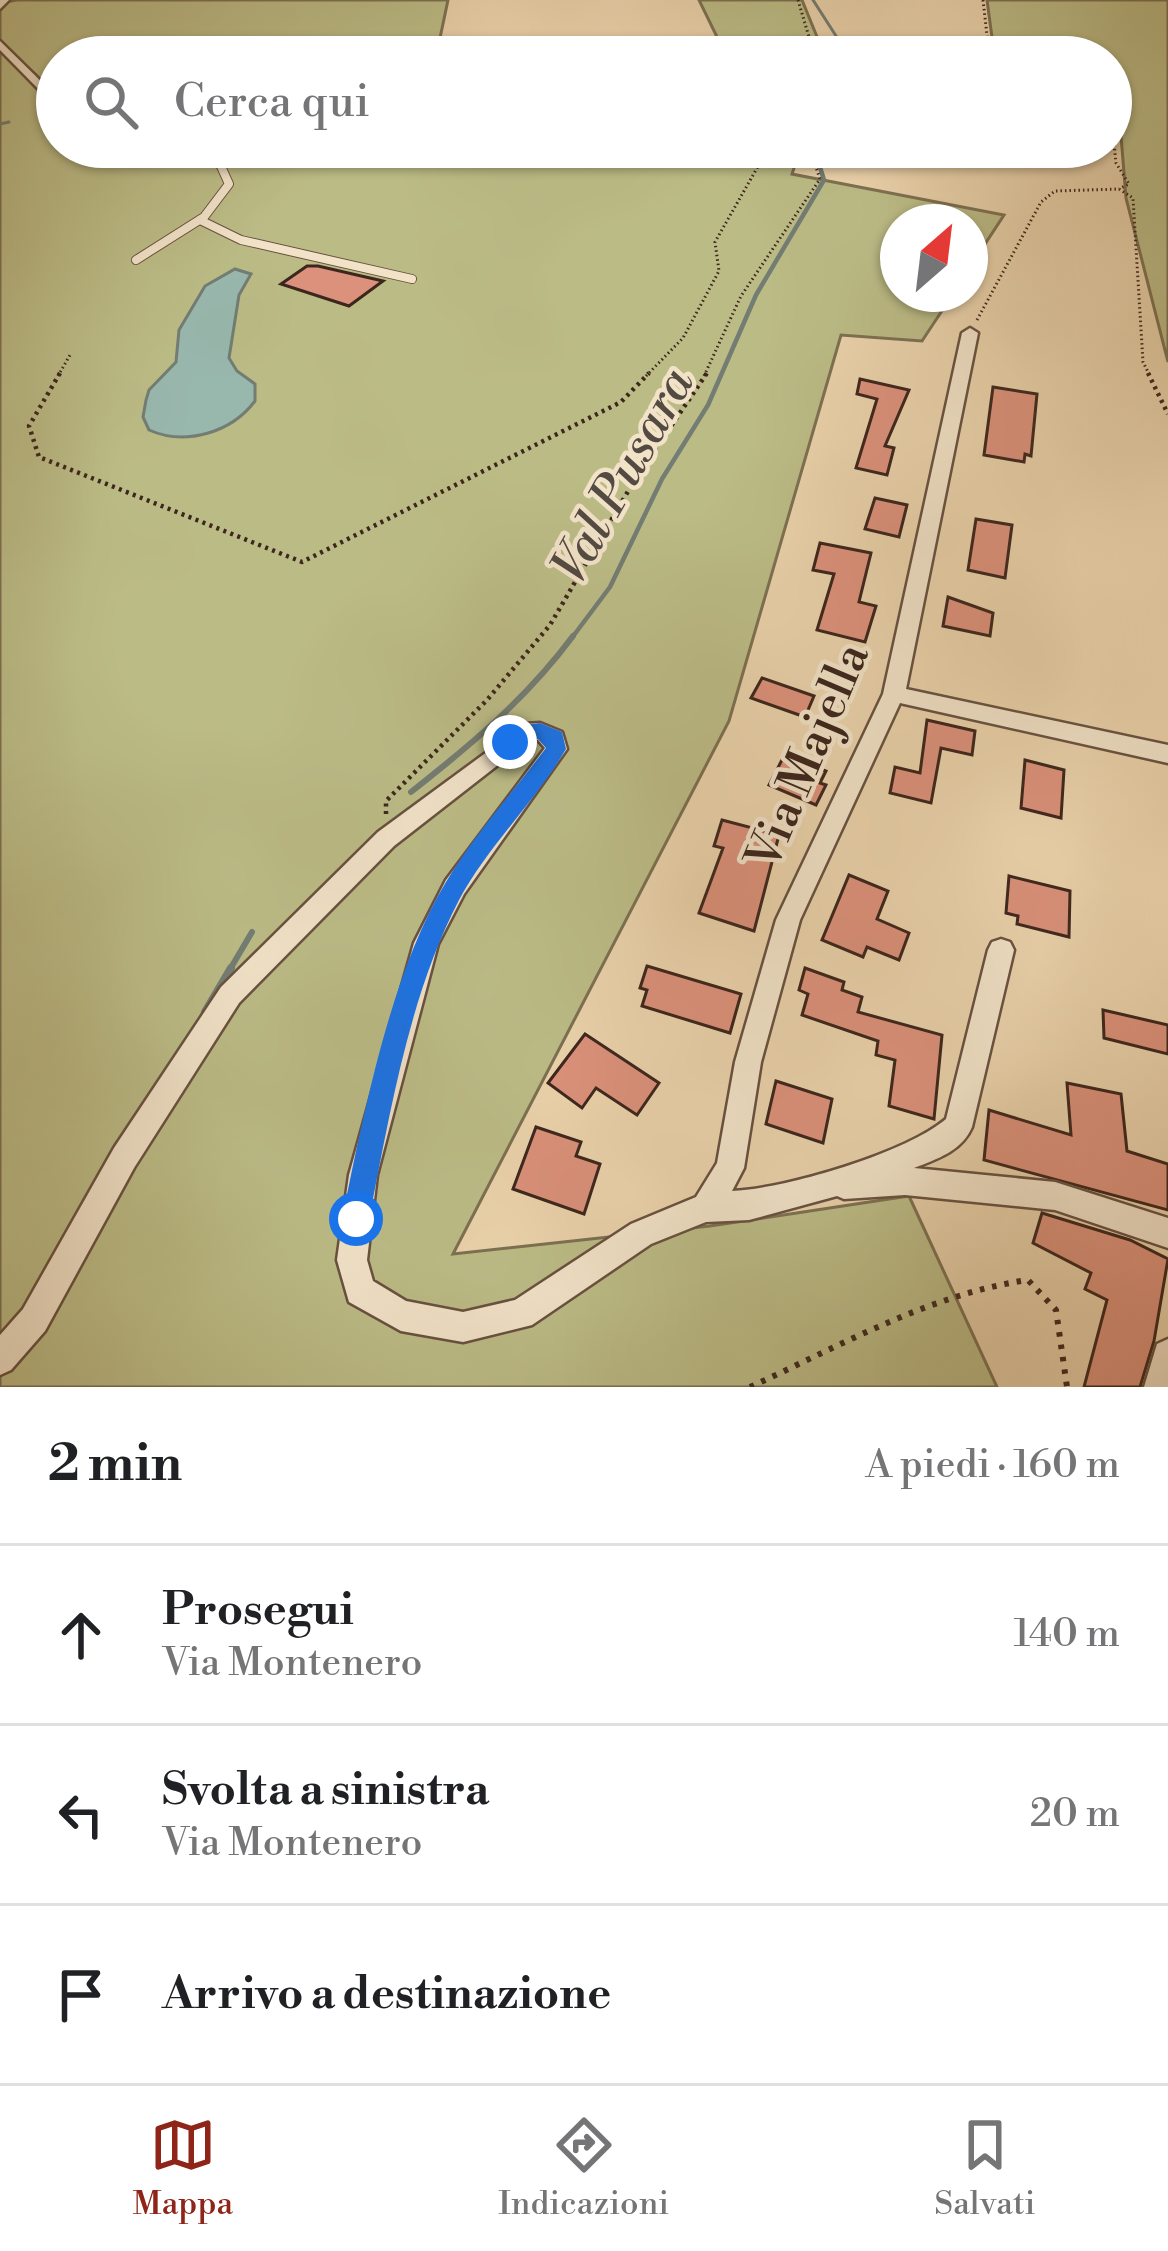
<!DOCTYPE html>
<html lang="it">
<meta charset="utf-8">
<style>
:root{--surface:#fff;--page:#f6f6f6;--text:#202124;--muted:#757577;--line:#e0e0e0;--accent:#8f2418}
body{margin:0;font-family:"Libre Bodoni",serif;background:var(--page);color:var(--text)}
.compass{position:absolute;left:880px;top:204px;width:108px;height:108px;border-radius:50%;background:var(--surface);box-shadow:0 3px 9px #0004;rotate:28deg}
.stop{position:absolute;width:36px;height:36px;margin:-27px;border:9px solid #1a73e8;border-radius:50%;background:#fff}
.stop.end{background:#1a73e8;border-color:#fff;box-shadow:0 3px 12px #0008}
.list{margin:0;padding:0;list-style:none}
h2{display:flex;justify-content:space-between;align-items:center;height:156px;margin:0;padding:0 48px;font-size:51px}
h2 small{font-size:39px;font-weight:400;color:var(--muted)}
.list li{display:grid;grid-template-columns:78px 1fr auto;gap:36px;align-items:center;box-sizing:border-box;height:180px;padding:0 48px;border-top:3px solid var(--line)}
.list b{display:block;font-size:45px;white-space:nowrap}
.list p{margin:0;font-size:39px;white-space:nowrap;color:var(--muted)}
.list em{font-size:39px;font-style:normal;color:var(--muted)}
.icon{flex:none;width:66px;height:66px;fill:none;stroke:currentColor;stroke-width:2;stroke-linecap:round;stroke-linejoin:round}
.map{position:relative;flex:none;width:1168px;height:1387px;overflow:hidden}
.search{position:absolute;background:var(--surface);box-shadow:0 3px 9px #0004;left:36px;right:36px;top:36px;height:132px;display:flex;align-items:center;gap:30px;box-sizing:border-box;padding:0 42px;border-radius:66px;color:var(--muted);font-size:45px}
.sheet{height:696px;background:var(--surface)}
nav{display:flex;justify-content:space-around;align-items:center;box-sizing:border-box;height:168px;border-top:3px solid var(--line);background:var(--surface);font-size:33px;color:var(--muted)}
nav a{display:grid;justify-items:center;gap:6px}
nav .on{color:var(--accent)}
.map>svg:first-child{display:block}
.green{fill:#bbbb86;stroke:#7c7052;stroke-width:3}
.water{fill:#98b7ad;stroke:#737d73;stroke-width:3}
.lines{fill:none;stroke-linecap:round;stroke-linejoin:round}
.stream-far3{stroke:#737d73;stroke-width:3}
.stream-far2{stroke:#737d73;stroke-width:4.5}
.stream-far1{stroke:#737d73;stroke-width:6}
.stream{stroke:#737d73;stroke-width:8}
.building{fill:#db917b;stroke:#3c261d;stroke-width:3}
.service-far1-casing{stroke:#685140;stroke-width:9}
.service-casing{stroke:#685140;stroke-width:10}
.minor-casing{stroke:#685140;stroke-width:5}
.path-far2{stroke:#3c261d;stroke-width:3;stroke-dasharray:1.5 3;stroke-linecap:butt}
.path-far1{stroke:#3c261d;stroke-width:4.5;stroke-dasharray:3 4.5;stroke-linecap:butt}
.path{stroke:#3c261d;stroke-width:6;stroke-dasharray:4.5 8;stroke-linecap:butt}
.service-far1{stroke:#f1e2c8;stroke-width:6}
.service{stroke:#f1e2c8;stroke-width:8}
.minor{fill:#f1e2c8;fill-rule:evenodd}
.route{fill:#1a73e8}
.labels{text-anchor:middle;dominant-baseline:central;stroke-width:9;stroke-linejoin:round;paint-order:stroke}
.street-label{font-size:48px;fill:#3c261d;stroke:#f1e2c8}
.water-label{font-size:51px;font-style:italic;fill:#534a41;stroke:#f1e2c8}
</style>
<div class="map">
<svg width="1168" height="1387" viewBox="0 0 1168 1387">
<rect width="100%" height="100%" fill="#ead2ab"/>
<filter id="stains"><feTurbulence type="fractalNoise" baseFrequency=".00167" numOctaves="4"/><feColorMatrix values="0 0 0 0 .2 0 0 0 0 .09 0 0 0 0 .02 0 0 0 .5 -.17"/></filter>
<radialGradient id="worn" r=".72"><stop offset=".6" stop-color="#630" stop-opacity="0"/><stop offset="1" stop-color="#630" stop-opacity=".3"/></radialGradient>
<g class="green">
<polygon points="17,0 448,0 440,38 523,57 57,57 57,147 801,147 792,174 1004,215 970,267 970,222 898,222 898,294 953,294 922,341 841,335 729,721 453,1254 710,1226 909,1196 997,1387 0,1387 0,3"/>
<polygon points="699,0 802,0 824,54 710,57 719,41"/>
<polygon points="987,0 1168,0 1168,362 1126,198 1120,123 1111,123 1111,57 1006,57 993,45"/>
</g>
<path class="water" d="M235,269L251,274L239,295L229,358L237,371L255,384V401C231,433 185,446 149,430L143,417L146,400L149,390L176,362L179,330L205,286Z"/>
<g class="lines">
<g class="stream-far3">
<polyline points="813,0 838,39 840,57"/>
<polyline points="0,124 9,122"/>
<polyline points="813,147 820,167"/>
</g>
<polyline class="stream-far2" points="571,639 610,587 662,479 708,405 756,295 824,180 819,164"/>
<g class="stream-far1">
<path d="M411,792C472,744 526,699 573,636"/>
<polyline points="229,971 252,932"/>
</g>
<polyline class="stream" points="205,1012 231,968"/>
</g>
<g class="building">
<polygon points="307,266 318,266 383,281 349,306 281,284"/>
<polygon points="860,379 909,390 885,446 894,448 887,475 856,468 877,399 857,394"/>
<polygon points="993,387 1037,394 1031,456 1025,454 1024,462 984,455"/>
<polygon points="875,498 907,505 899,537 865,529"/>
<polygon points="976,519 1012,525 1005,578 968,570"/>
<polygon points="820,543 871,553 859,602 876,606 865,642 817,630 834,574 813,570"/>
<polygon points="948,597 993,613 990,636 943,626"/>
<polygon points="762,678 814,696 805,717 751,698"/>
<polygon points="927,720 975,731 972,755 941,748 931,803 890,793 895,767 920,773"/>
<polygon points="785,754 826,771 820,783 826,785 816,805 769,785"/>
<polygon points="1025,760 1064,770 1061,818 1021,808"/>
<polygon points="722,820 779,835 754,931 699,913 723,848 714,846"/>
<polygon points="849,875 888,891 877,919 909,933 899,960 867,947 863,957 822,940"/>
<polygon points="1009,876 1070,891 1069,937 1017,924 1018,916 1006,913"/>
<polygon points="647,966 741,994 730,1033 642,1006 647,990 640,988"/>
<polygon points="805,968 844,982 842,990 862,997 858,1012 942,1035 934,1119 889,1106 895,1060 876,1055 878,1041 802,1015 808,994 799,990"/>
<polygon points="1103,1010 1168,1025 1168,1054 1104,1038"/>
<polygon points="585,1034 659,1083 637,1115 596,1088 582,1108 548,1083"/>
<polygon points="776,1081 832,1099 823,1143 766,1124"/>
<polygon points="1067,1083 1121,1094 1127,1151 1168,1164 1168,1210 984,1160 989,1110 1071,1135"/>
<polygon points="536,1127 581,1142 576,1156 600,1164 584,1214 513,1189"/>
<polygon points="1042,1213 1130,1240 1168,1259 1154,1341 1140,1387 1084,1387 1107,1300 1085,1289 1091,1273 1033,1243"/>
</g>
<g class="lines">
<defs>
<polyline id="service-far1" points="167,147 218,161 221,167"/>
<g id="service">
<polyline points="200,220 241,240 412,279"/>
<polyline points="136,260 204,217 229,184 220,164"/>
</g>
<g id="minor">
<polygon points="0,0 9,0 0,9"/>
<polygon points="0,41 57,97 57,108 0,50"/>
<path d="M970,328L978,333L906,689L1168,745V763L900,703L800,920L761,1062L744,1168L732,1191C785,1189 906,1153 946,1119L988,950L992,942L1001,939L1010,942L1014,950L972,1127C962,1151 937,1159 914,1168L1055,1182L1168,1218V1248L1055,1210L905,1195L844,1199L837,1196L749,1220L706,1222L651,1244L532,1325L463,1342L401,1331L349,1302L337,1260L349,1175L414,943L446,880L545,748L538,740H530L394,846L239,1003L134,1168L45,1331L11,1370L0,1375V1335L23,1309L114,1148L221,987L378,832L525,724L540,723L562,732L567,749L464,894L438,944L377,1175L367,1260L373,1281L406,1301L463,1312L515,1300L631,1224L696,1197L717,1163L735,1062L776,920L883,694L962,333Z"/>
<polygon points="1168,1339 1168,1387 1144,1387 1157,1344"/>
</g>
</defs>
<use href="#service-far1" class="service-far1-casing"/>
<use href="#service" class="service-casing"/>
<use href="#minor" class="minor-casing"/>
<g class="path-far2">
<polyline points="798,0 815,57"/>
<polyline points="983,0 988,44 1004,57"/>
<polyline points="1111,113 1116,163 1129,184 1119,189"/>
<polyline points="1119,189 1133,198 1143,362 1150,376"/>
<polyline points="977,320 1041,202 1055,191 1119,189"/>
<polyline points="58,376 70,355"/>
<polyline points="646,376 683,338 719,271 715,242 769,147"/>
<polyline points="704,376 741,296 820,179 809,147"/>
</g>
<g class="path-far1">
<polyline points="60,373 29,426 39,457 302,562 621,402 649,373"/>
<polyline points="1148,373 1168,414"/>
<polyline points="386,814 386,801 487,700 550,625 634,481 707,373"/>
</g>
<path class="path" d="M750,1387C840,1346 930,1294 1028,1280L1056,1310L1067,1387"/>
<use href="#service-far1" class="service-far1"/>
<use href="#service" class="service"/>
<use href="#minor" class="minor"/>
</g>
<path class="route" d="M540,723L562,732L566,749C535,802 488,846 459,900C409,996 390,1113 369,1219L365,1229L356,1232L346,1229L342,1219C364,1113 390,975 446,882C474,835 513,792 546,748L538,739L510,750L503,747V736L518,726Z"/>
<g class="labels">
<g class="street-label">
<text transform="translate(809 757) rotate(-67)">Via Majella</text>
</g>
<g class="water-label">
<text transform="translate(624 476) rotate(-61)">Val Pusara</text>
</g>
</g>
<rect width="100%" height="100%" filter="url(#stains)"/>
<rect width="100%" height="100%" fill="url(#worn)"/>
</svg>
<svg class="compass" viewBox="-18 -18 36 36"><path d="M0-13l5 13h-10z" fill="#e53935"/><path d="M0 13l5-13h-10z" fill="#757577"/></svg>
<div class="stop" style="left:356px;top:1219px"></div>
<div class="stop end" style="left:510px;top:742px"></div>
<div class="search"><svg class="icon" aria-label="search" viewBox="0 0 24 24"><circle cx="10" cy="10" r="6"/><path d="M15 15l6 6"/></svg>Cerca qui</div>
</div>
<section class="sheet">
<h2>2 min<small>A piedi · 160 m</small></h2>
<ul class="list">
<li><svg class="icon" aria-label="ahead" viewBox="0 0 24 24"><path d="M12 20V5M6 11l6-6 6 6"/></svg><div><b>Prosegui</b><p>Via Montenero</p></div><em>140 m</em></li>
<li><svg class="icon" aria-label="left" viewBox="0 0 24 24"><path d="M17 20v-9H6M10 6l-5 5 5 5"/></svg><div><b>Svolta a sinistra</b><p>Via Montenero</p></div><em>20 m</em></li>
<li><svg class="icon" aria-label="arrive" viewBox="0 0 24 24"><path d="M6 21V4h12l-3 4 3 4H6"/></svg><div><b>Arrivo a destinazione</b></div></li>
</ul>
</section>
<nav>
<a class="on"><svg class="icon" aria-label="map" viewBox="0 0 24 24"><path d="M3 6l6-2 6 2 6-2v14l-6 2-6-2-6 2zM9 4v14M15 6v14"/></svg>Mappa</a>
<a><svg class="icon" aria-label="directions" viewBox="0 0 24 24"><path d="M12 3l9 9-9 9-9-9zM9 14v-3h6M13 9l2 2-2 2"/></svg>Indicazioni</a>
<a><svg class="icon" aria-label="saved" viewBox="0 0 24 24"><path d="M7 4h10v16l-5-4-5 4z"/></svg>Salvati</a>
</nav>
